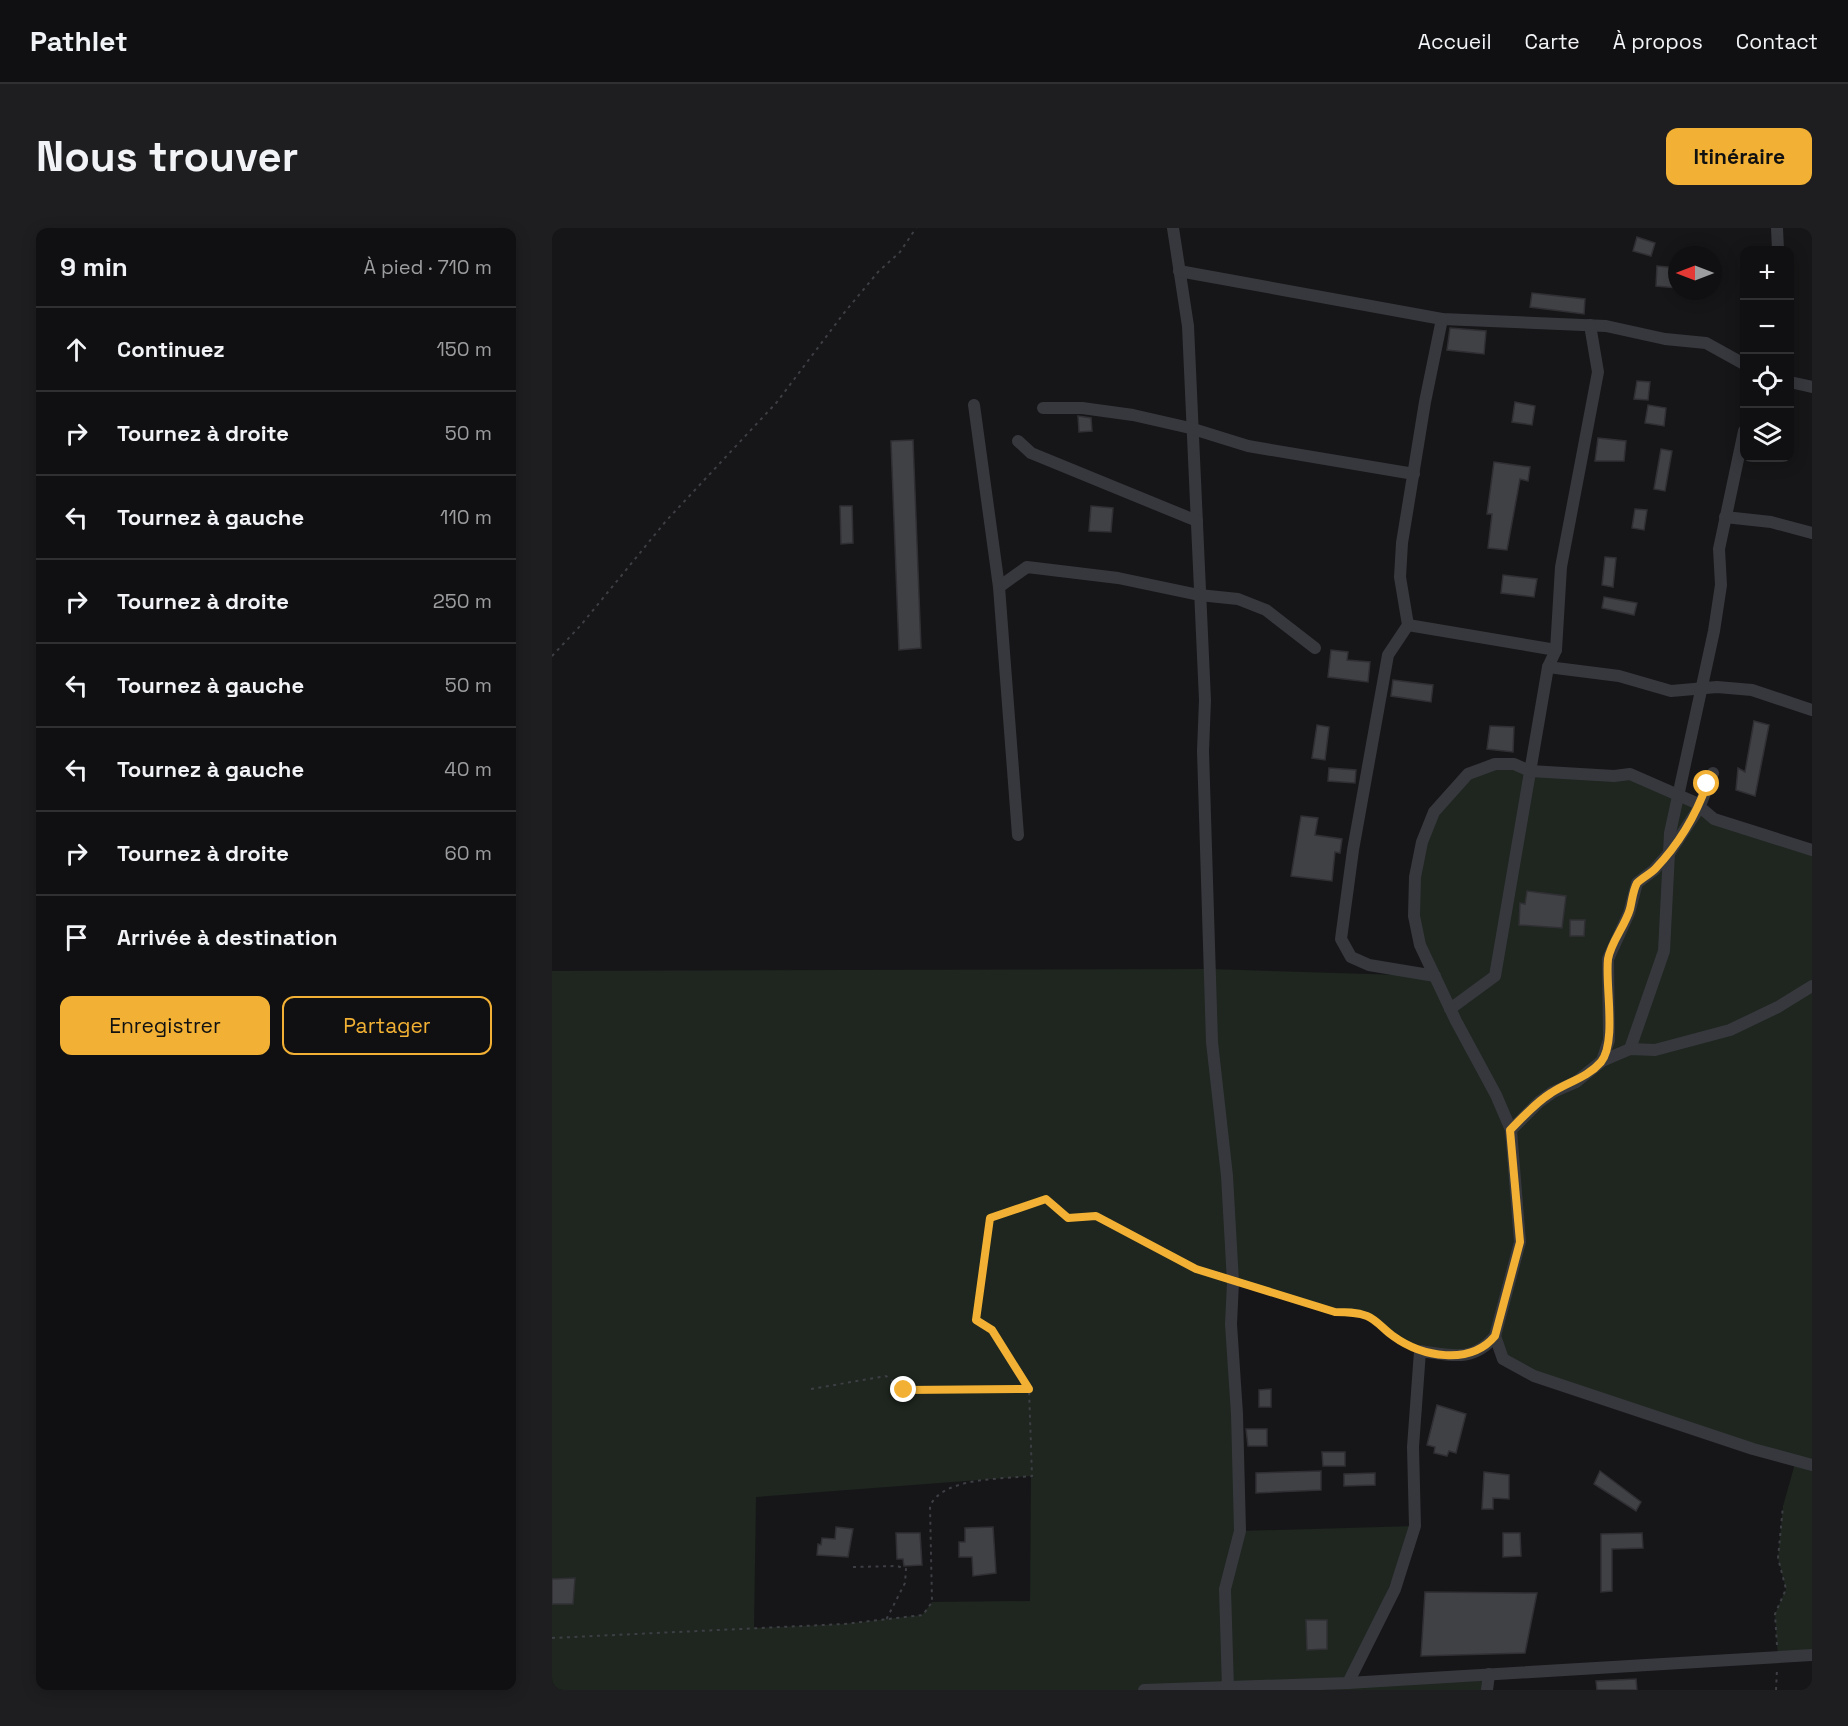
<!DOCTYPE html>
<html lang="fr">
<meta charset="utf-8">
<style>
:root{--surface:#101012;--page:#1e1e20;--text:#f1f3f6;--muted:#9c9d9f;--line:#303032;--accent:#f2b134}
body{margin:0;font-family:"Space Grotesk",sans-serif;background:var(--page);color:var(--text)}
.controls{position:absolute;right:18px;top:18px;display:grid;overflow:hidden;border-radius:12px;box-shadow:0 3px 15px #0003}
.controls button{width:54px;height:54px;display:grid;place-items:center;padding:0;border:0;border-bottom:2px solid var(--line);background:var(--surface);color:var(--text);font:30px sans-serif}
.compass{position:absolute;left:1116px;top:18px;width:54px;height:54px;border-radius:50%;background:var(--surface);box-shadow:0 3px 15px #0003;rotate:270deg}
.stop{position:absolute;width:18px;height:18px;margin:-14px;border:4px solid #f2b134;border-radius:50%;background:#fff}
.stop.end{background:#f2b134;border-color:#fff;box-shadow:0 2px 6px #0008}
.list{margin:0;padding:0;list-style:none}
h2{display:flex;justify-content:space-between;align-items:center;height:78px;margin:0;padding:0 24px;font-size:26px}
h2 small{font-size:20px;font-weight:400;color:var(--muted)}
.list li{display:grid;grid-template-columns:39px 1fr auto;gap:18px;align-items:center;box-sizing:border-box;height:84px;padding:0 24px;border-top:2px solid var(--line)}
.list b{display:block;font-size:22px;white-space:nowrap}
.list em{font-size:20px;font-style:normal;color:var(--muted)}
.actions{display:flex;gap:12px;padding:18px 24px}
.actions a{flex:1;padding:14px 0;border:2px solid var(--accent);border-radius:12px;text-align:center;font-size:21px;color:var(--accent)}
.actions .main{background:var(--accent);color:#111}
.icon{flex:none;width:33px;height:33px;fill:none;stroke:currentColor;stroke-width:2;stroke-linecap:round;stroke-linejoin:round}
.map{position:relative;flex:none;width:1260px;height:1462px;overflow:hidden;border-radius:12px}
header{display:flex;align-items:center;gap:36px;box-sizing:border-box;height:84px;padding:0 30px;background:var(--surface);border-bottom:2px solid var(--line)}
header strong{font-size:28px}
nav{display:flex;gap:33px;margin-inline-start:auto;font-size:21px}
.intro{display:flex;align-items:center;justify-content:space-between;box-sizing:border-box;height:144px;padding:0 36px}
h1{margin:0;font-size:42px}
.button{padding:15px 27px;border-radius:12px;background:var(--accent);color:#111;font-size:21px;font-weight:700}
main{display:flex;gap:36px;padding:0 36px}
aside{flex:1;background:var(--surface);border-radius:12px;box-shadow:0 3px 15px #0003}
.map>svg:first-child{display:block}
.green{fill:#1e261f;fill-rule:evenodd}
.building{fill:#404145;stroke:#303034;stroke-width:1.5}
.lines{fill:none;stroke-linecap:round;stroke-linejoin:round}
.path{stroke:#3d3f44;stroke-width:2;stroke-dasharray:3 4.5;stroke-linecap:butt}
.minor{stroke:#37383d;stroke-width:12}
.route{stroke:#f2b134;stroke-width:8}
</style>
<header>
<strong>Pathlet</strong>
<nav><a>Accueil</a><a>Carte</a><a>À propos</a><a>Contact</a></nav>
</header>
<div class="intro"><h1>Nous trouver</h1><a class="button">Itinéraire</a></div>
<main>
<aside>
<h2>9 min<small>À pied · 710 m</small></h2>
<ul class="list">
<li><svg class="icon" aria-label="ahead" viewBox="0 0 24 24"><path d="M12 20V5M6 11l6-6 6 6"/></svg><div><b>Continuez</b></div><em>150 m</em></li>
<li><svg class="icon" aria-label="right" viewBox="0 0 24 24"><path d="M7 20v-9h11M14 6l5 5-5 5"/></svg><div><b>Tournez à droite</b></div><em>50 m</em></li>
<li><svg class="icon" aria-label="left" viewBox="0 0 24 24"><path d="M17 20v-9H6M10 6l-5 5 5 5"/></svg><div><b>Tournez à gauche</b></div><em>110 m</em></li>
<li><svg class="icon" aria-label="right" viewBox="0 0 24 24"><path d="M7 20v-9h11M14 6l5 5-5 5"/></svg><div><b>Tournez à droite</b></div><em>250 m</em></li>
<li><svg class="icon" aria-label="left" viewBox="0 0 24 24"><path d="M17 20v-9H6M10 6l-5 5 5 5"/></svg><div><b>Tournez à gauche</b></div><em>50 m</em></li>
<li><svg class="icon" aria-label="left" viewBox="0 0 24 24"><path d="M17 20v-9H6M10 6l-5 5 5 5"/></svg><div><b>Tournez à gauche</b></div><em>40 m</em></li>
<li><svg class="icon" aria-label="right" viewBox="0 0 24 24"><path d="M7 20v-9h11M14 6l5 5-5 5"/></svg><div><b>Tournez à droite</b></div><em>60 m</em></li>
<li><svg class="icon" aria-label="arrive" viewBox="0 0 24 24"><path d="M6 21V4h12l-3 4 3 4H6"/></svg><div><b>Arrivée à destination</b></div></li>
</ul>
<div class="actions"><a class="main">Enregistrer</a><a>Partager</a></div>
</aside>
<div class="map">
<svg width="1260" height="1462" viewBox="0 0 1260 1462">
<rect width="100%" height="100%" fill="#161618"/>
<path class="green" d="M943,536L1078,546L1162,591L1260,622V1427L1226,1430L1223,1386L1234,1361L1226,1330L1231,1278L1244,1232L1015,1157L951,1131L943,1108L918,1127L868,1123L842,1109L817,1089L802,1084H782L681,1054L688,1303L863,1298L797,1454L937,1446L935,1462H0V743L658,741L882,748L864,697L870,614L907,554ZM479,1248L478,1373L380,1374L370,1387L292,1396L202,1400L204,1269Z"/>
<g class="building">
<polygon points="1085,9 1103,15 1099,28 1081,23"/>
<polygon points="1105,38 1125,40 1125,60 1104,58"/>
<polygon points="980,65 1033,71 1032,86 978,79"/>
<polygon points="898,100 934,103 932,126 895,122"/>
<polygon points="1085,153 1098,154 1096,172 1082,171"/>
<polygon points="963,174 983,178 980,197 960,194"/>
<polygon points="1096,177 1114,180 1112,198 1093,195"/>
<polygon points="526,188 539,190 540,203 527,204"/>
<polygon points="1046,210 1074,213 1072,233 1043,233"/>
<polygon points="361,212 369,420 347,422 339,213"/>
<polygon points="1109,221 1120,223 1113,263 1102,261"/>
<polygon points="942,234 978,239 976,253 968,251 955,322 936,320 940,286 935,286"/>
<polygon points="288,278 300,278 301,315 289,316"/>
<polygon points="539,278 561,280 559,304 537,303"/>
<polygon points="1083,281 1095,282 1092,302 1080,300"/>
<polygon points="1053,329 1064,330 1061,359 1050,357"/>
<polygon points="951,347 985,351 982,369 949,365"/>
<polygon points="1052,369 1085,375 1082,387 1050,380"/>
<polygon points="779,422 796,424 795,432 818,434 816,454 776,449"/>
<polygon points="841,452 881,457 879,474 839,468"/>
<polygon points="1202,493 1217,497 1203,568 1184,562 1186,540 1193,544"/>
<polygon points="765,497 777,499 773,532 760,530"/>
<polygon points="938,498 962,499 961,524 935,521"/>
<polygon points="777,540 804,542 803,555 776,553"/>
<polygon points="749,588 766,590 763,607 790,611 788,625 783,624 780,653 739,648"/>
<polygon points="975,663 1014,668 1010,700 967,697 968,675 973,676"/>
<polygon points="1018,692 1033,692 1032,708 1018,708"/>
<polygon points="719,1161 719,1179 707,1179 707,1162"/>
<polygon points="885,1177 914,1186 904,1225 897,1223 895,1228 882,1225 883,1219 875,1217"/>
<polygon points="694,1201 715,1201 715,1218 696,1218"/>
<polygon points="770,1224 793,1224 793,1238 771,1238"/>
<polygon points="769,1243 769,1262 704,1265 704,1245"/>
<polygon points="1048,1243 1089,1274 1084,1283 1042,1256"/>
<polygon points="932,1244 957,1247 957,1271 941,1270 941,1281 930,1281"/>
<polygon points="823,1245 823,1257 792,1258 792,1246"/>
<polygon points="284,1299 301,1301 296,1329 265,1327 266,1316 269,1317 270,1310 283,1311"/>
<polygon points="441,1299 444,1345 421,1348 420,1329 407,1329 407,1314 413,1314 413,1300"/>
<polygon points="344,1305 368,1305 370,1337 352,1338 351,1331 345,1331"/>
<polygon points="951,1305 968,1305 969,1328 951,1329"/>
<polygon points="1090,1305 1091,1320 1060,1321 1060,1363 1049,1364 1049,1306"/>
<polygon points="23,1350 21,1376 0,1376 0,1351"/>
<polygon points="873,1364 985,1365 973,1425 869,1428"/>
<polygon points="754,1392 775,1392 775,1421 755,1422"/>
<polygon points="1084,1451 1085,1462 1045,1462 1044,1453"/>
</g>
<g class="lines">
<g class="path">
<polyline points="0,428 29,397 114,293 225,174 292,85 326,44 348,24 364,0"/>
<polyline points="694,1058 783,1084 802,1084 817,1089 857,1117"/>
<polyline points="259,1161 334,1148 352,1162 477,1161"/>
<polyline points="301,1339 345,1338 354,1341 353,1355 334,1392"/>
<path d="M0,1410L292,1396L371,1387L380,1374L378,1278C391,1249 451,1251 480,1248L477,1161L440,1102L424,1092L438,990L494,971L516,990L544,988L644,1041L668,1050"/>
<polyline points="1225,1417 1223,1386 1234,1361 1226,1330 1231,1278"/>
<polyline points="1224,1462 1225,1441"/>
</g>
<g class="minor">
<polyline points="621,0 636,98 653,472 651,523 660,814 675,948 681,1054 679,1096 685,1186 688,1303 673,1361 676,1461"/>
<polyline points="1225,0 1226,22"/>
<polyline points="627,43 890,91 1054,98 1113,111 1154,115 1192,136"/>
<polyline points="1038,97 1046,144 1009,339 1004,422 996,439 1067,448 1119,463 1165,459 1200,462 1260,482"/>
<polyline points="1238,154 1260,159"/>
<polyline points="422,177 447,359 466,607"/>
<polyline points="491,180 530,180 581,187 638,200 696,218 862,246"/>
<polyline points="466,213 479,225 645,293"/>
<polyline points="1173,289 1219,294 1260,305"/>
<polyline points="447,359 475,339 566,350 647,367 686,371 714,382 763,420"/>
<polyline points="856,397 1004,422"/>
<polyline points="883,748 817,737 799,729 789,711 801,622 836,427 856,397 848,349 850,315 873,174 890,91"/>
<polyline points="898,781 943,748 996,439"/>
<polyline points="1078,821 1112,723 1118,605 1162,403 1169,357 1167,321 1192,203"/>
<polyline points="1050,833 1057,812 1056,731 1077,685 1085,655 1102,642 1118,624 1147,580 1161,545"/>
<polyline points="959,902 987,874 1001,864 1024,854 1050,833 1078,821 1103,822 1178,802 1226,779 1260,758"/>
<polyline points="943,1108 951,1131 982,1148 1201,1221 1260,1237"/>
<path d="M796,1455L843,1361L863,1298L861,1219L868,1123C898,1127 921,1135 943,1108L968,1014L959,902L944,867L904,793L868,717L862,688L863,649L870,614L882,584L916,546L943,536H962L978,543L1062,548L1078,546L1142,574L1162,591L1260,622"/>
<polyline points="592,1462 796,1455 1260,1427"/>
<polyline points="935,1462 937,1446"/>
</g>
</g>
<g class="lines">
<path class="route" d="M352,1162L477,1161L440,1102L424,1092L438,990L494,971L516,990L544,988L644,1041L783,1084C794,1084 804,1084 815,1088C825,1092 832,1102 841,1108C870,1129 918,1138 943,1108L968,1014L958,902C971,889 983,875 999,865C1015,854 1035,850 1049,834C1065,814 1053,757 1056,731C1059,714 1073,698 1078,681C1080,673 1081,662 1085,655C1090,650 1098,646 1103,641C1126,617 1144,587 1155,556"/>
</g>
</svg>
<div class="controls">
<button>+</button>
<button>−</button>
<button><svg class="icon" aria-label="locate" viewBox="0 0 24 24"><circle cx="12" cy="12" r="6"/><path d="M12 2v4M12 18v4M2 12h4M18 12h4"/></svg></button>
<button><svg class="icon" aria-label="layers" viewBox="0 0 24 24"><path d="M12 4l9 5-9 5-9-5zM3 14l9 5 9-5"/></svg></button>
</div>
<svg class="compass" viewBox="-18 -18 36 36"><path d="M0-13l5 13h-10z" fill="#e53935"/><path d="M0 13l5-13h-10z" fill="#9c9d9f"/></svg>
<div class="stop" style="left:1155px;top:556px"></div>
<div class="stop end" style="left:352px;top:1162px"></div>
</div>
</main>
